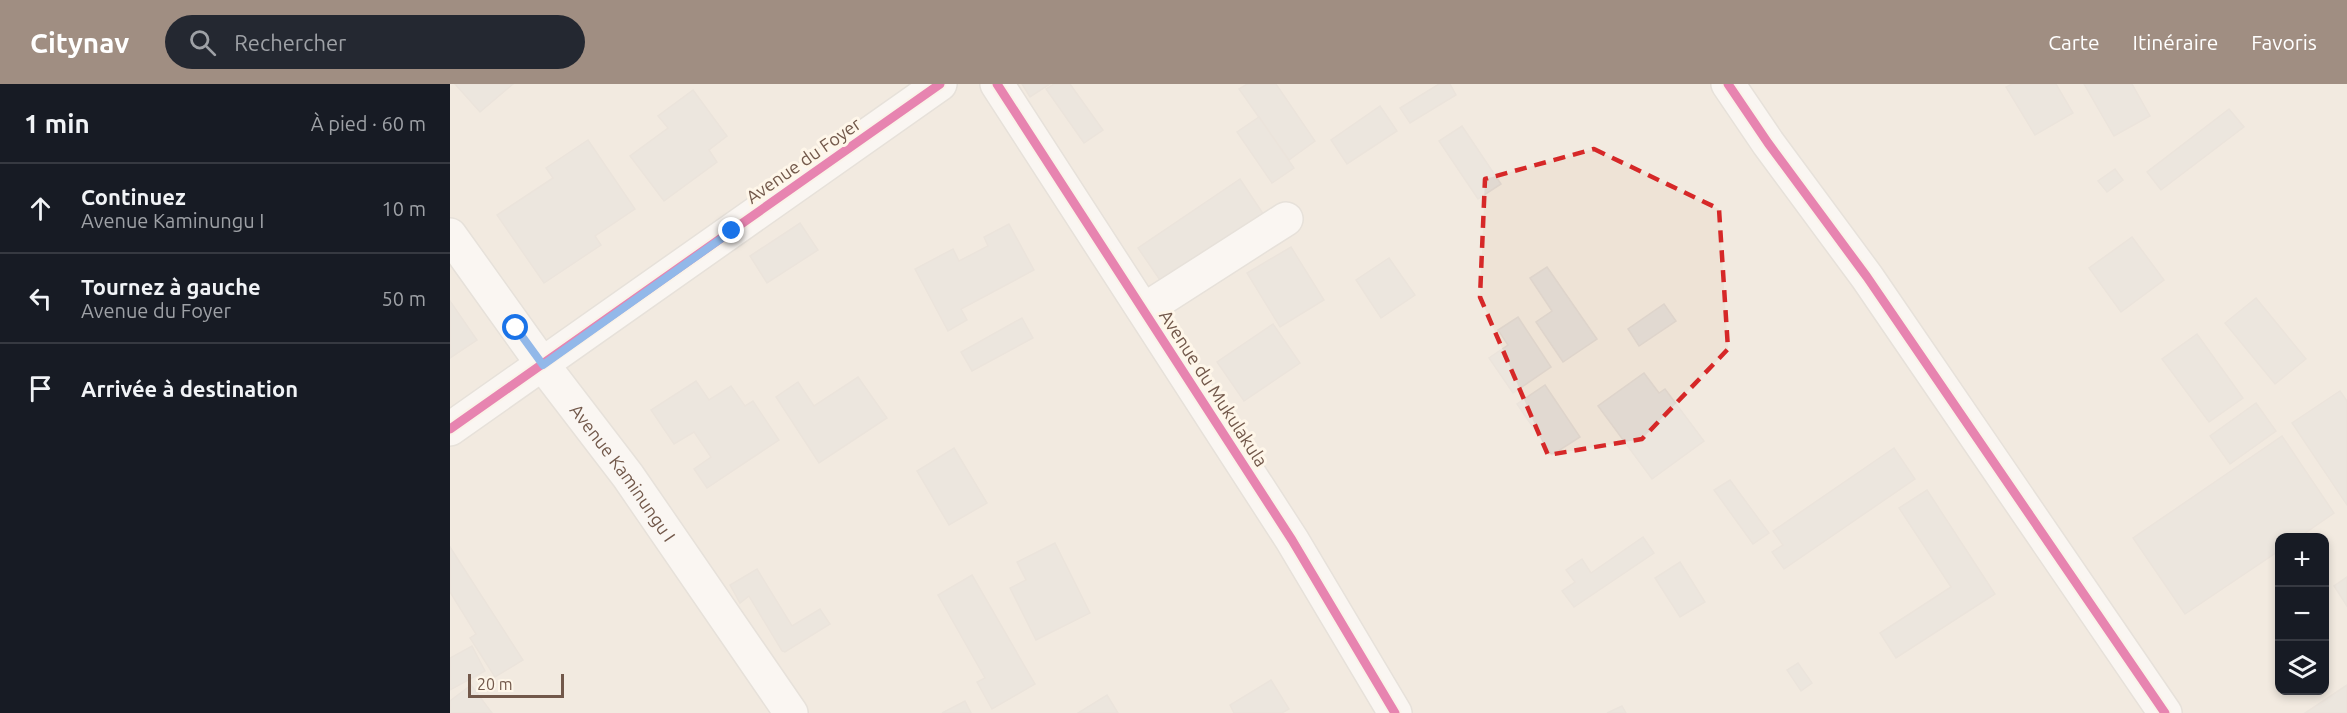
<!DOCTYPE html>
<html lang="fr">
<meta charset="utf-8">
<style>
:root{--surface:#171b24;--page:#242831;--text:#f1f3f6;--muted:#9ea1a6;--line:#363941;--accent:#a08e82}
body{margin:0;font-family:Ubuntu,sans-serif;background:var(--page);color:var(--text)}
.controls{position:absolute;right:18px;bottom:18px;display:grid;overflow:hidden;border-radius:12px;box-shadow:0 3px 9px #0003}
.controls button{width:54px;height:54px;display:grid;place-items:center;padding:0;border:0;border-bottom:2px solid var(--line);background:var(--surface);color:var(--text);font:30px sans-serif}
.scale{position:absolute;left:18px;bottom:15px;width:96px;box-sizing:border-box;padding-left:6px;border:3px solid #72584a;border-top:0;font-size:16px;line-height:21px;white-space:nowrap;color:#72584a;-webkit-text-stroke:4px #fef6e9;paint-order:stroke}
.stop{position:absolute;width:18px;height:18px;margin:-14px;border:4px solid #1a73e8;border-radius:50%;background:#fff}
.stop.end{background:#1a73e8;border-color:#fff;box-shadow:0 2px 6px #0008}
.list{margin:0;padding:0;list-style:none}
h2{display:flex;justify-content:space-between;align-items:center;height:78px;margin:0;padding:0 24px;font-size:26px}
h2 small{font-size:20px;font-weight:400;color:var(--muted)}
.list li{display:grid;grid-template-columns:39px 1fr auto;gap:18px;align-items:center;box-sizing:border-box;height:90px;padding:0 24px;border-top:2px solid var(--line)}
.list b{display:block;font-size:22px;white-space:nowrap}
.list p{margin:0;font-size:20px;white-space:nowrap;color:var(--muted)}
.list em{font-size:20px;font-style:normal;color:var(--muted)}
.icon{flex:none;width:33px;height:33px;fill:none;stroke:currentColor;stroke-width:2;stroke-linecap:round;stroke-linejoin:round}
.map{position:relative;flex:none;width:1897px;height:629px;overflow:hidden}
header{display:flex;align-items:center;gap:36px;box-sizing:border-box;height:84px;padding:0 30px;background:var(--accent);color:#fff}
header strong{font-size:28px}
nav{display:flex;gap:33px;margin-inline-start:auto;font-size:21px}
.search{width:420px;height:54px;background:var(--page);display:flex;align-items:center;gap:15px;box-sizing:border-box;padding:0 21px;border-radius:33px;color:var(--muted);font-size:22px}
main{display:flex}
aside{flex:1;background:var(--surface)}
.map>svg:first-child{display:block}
.residential{fill:#eee3d6;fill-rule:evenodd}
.building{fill:#e1d9d1;stroke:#ded4cb;stroke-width:1.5}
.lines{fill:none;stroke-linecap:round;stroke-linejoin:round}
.minor-casing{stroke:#d4cec7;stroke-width:36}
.minor{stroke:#fefdfc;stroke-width:33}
.cycleway-casing{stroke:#fef6e9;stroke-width:13}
.cycleway{stroke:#d6006c;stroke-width:9}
.route{stroke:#1a73e8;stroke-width:8}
.marked{fill:none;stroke:#d62828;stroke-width:4.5;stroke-dasharray:12 8;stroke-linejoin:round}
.labels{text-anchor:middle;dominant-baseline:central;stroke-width:6;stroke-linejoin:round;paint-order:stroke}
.street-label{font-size:18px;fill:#72584a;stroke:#fef6e9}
</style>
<header>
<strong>Citynav</strong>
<div class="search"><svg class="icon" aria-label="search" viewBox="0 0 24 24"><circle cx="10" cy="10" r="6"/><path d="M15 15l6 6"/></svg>Rechercher</div>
<nav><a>Carte</a><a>Itinéraire</a><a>Favoris</a></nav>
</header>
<main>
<aside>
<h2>1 min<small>À pied · 60 m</small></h2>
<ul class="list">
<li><svg class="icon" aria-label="ahead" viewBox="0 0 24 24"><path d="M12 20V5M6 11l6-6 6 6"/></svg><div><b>Continuez</b><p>Avenue Kaminungu I</p></div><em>10 m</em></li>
<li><svg class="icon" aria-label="left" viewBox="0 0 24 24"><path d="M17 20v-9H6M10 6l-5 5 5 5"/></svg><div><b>Tournez à gauche</b><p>Avenue du Foyer</p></div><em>50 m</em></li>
<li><svg class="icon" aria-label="arrive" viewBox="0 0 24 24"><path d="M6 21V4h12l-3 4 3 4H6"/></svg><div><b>Arrivée à destination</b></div></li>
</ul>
</aside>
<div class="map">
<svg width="1897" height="629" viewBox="0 0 1897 629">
<rect width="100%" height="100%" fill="#f5f1e9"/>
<path class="residential" d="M0,0H1897V629H0ZM1830,454H1874V606H1830Z"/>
<g class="building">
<polygon points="5,0 63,0 30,28"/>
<polygon points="572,0 600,0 580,13"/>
<polygon points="604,0 620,0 653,46 634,59 596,5"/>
<polygon points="797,0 826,0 865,57 839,76 789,5"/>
<polygon points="989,0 1000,0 1006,11 960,39 950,24"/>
<polygon points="1562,0 1606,0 1623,29 1585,51 1556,3"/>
<polygon points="1634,0 1682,0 1700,32 1664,52"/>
<polygon points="243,6 277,52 259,66 267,78 214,117 180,72 218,44 208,32"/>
<polygon points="930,22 947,47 897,80 881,56"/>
<polygon points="1779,25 1794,43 1711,106 1697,88"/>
<polygon points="809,33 844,84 822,99 787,48"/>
<polygon points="1012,42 1051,100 1028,115 989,57"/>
<polygon points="138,56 185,125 145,152 151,161 94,199 47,131 103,94 96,84"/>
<polygon points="1665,85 1673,96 1657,108 1648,97"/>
<polygon points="790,95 814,131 712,199 688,164"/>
<polygon points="350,139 368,166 317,199 300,172"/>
<polygon points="559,140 584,186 511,225 517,236 498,247 465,185 503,165 509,177 538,162 534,153"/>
<polygon points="1682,153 1714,196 1671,228 1639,184"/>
<polygon points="841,163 874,216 830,243 797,189"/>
<polygon points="939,174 965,211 931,234 906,196"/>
<polygon points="1097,183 1147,255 1113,278 1086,238 1102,227 1080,194"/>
<polygon points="1806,214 1856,275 1825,300 1775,239"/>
<polygon points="0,217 27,256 0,274"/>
<polygon points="1214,220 1226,237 1189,262 1178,245"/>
<polygon points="1068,233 1101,283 1063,309 1039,274 1058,261 1048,246"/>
<polygon points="572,234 583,254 522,287 511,268"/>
<polygon points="823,240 850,279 794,317 767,278"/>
<polygon points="1747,250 1793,314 1759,338 1712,275"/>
<polygon points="1194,289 1209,309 1215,305 1254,357 1202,395 1148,322"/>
<polygon points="408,293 437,334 369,379 326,313 348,298 364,322"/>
<polygon points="246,297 259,316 281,302 295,322 303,317 329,356 257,404 244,385 261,373 244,348 224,360 201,326"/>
<polygon points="1095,301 1130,353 1102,371 1067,320"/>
<polygon points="1890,307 1897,317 1897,421 1842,339"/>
<polygon points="1806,319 1826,347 1780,380 1760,352"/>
<polygon points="1832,352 1884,429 1848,454 1830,454 1830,466 1735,530 1683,454"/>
<polygon points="504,364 537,419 499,441 467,387"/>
<polygon points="1444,364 1465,395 1334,485 1322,468 1333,461 1323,447"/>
<polygon points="1280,396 1319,449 1303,460 1264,406"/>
<polygon points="1477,406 1545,510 1446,574 1430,549 1501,503 1449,424"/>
<polygon points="1193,453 1204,469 1124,523 1112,507 1125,498 1116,486 1132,475 1141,489"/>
<polygon points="605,459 640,529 586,556 560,504 576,496 567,478"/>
<polygon points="0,463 73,576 45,593 20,554 26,550 0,508"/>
<polygon points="1230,478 1255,518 1230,533 1205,494"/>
<polygon points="307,485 342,542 370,525 380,540 335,568 332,567 299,512 290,519 280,501"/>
<polygon points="522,491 585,600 542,625 527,598 535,594 488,511"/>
<polygon points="1897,493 1897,522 1884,502"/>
<polygon points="22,562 35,587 0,606 0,574"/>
<polygon points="1348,579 1362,599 1351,607 1337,586"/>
<polygon points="821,596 839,625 832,629 784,629 780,621"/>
<polygon points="21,601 42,629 0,629 0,617"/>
<polygon points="1897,601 1897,629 1855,629"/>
<polygon points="657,611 668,629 628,629"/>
<polygon points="515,617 521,629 492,629"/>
<polygon points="1172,622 1176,629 1157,629"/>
</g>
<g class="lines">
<defs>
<g id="minor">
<polyline points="547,0 842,456 945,629"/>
<polyline points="1278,0 1318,59 1417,193 1715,629"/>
<path id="s1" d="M0,151L93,281L178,392L341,629"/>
<polyline points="694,226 836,135"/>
<polyline points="0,345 490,0"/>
</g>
</defs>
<use href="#minor" class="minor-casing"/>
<use href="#minor" class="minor"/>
<defs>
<g id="cycleway">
<polyline points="547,0 842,456 945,629"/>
<polyline points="1278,0 1318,59 1417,193 1715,629"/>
<polyline points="0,345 490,0"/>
</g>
</defs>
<use href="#cycleway" class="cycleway-casing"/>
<use href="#cycleway" class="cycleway"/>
</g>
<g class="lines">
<polyline class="route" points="66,244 93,281 282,147"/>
</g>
<path d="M0 0H1897V629H0ZM1144,65L1269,125L1278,265L1192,355L1098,371L1030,213L1035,95Z" fill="#f5f1e9" fill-opacity=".55" fill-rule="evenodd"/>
<path class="marked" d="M1144,65L1269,125L1278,265L1192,355L1098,371L1030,213L1035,95Z"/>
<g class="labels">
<g class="street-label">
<text transform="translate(353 76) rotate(-35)">Avenue du Foyer</text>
<text transform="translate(764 304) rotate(57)">Avenue du Mukulakula</text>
<text stroke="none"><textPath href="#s1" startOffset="294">Avenue Kaminungu I</textPath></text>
</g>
</g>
</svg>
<div class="controls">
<button>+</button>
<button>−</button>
<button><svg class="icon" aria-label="layers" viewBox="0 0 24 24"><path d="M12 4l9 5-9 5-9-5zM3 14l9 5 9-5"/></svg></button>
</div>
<div class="scale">20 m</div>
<div class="stop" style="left:66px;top:244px"></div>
<div class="stop end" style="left:282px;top:147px"></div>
</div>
</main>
